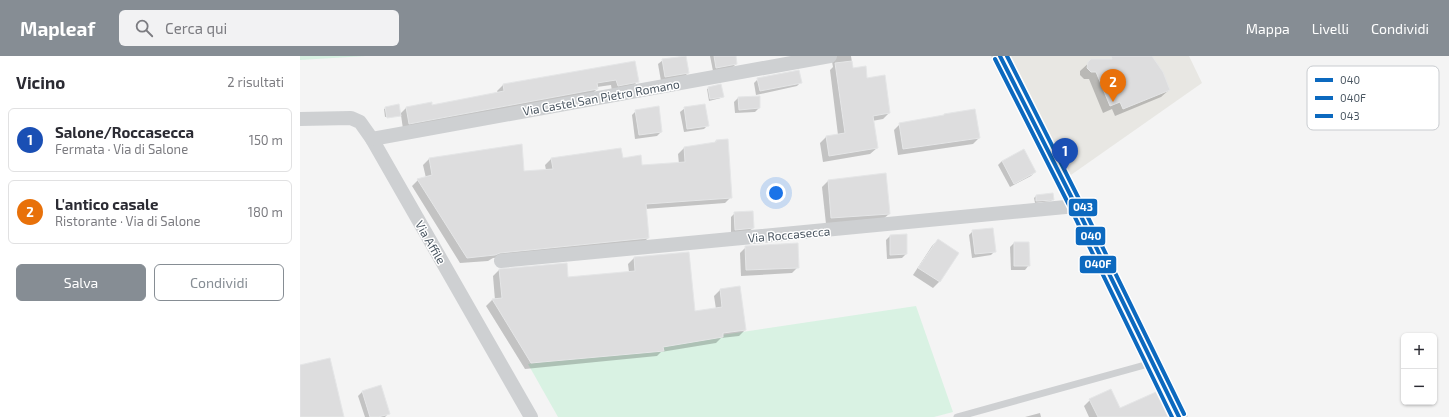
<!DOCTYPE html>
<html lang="it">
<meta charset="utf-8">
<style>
:root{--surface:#fff;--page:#f2f2f3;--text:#2b2b33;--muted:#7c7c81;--line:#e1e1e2;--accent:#868d94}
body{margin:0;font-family:"Exo 2",sans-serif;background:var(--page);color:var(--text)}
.controls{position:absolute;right:12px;bottom:12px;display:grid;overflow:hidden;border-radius:6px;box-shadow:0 1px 3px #0004}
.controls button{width:36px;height:36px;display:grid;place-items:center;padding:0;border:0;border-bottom:1px solid var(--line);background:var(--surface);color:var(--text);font:20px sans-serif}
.you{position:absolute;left:476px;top:137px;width:14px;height:14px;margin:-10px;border:3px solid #fff;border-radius:50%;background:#1a73e8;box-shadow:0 0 0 6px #1a73e833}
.badge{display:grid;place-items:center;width:26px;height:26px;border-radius:50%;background:var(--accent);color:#fff;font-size:13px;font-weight:700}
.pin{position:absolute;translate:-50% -33px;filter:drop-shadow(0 1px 2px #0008)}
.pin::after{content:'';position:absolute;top:21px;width:14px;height:12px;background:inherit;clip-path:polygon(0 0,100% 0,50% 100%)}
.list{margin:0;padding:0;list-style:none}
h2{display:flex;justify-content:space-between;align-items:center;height:52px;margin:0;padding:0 16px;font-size:17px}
h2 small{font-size:13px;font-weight:400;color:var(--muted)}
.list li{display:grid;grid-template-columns:26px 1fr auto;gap:12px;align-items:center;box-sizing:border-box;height:64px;margin:0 8px 8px;padding:0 8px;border:1px solid var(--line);border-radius:6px}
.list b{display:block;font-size:15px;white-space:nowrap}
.list p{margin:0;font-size:13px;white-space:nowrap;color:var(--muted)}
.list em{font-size:13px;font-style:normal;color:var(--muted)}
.actions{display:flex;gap:8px;padding:12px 16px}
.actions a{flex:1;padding:9px 0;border:1px solid var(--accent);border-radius:6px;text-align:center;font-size:14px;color:var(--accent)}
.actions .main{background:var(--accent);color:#fff}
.icon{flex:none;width:22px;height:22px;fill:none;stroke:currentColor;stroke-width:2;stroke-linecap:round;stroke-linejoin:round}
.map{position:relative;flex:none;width:1149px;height:361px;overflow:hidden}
header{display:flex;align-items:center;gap:24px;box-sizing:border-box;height:56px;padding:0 20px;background:var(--accent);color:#fff}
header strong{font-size:19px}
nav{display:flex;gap:22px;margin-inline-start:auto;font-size:14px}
.search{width:280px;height:36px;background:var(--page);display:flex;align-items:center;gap:10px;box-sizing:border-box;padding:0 14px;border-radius:6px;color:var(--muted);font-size:15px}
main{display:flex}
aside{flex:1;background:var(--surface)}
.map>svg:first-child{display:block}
.commercial{fill:#e8e7e3}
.green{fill:#d9f2e3}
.shadow{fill:#0003}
.building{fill:#ddddde;stroke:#e5e6e7}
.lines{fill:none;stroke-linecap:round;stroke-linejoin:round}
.service{stroke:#ced0d2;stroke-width:7}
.minor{stroke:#ced0d2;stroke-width:14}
.tertiary{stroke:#ced0d2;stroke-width:17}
.bus-1-casing{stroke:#fff;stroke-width:7}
.bus-2-casing{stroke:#fff;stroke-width:7}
.bus-3-casing{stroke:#fff;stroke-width:7}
.bus-1{stroke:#0c69bf;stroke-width:4}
.bus-2{stroke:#0c69bf;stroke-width:4}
.bus-3{stroke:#0c69bf;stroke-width:4}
.labels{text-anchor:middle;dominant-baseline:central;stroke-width:3;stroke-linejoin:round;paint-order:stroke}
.street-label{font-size:12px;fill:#4a5661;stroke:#fff}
.key{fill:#fff;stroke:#c9ccd0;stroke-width:1}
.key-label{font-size:11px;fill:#4a5661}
.line-badge{stroke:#fff;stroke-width:1.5}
.badge-label{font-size:11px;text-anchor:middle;font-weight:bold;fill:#fff}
</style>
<header>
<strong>Mapleaf</strong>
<div class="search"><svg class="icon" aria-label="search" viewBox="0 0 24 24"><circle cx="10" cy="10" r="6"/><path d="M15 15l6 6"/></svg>Cerca qui</div>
<nav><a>Mappa</a><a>Livelli</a><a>Condividi</a></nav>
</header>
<main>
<aside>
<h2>Vicino<small>2 risultati</small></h2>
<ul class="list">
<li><span class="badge" style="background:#1a4fb4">1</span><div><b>Salone/Roccasecca</b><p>Fermata · Via di Salone</p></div><em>150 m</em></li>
<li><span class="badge" style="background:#e8710a">2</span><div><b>L'antico casale</b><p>Ristorante · Via di Salone</p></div><em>180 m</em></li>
</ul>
<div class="actions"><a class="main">Salva</a><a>Condividi</a></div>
</aside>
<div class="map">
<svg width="1149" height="361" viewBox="0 0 1149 361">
<rect width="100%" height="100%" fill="#f4f4f4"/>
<polygon class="commercial" points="707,0 889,0 902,27 768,121"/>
<g class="green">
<polygon points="0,0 66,0 0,4"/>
<polygon points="616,250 653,356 634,361 258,361 228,308"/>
</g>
<g class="shadow">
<polygon points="410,0 435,0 436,8 432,12 413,15"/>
<polygon points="531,0 551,0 553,13 566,23 589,57 583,63 572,65 577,92 570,98 523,106 520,87 526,81 538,79 530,14 533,11"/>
<polygon points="820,0 851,0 869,34 861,41 815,60 812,53 803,57 789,23 784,23 780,19 780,15 792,4 816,4"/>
<polygon points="363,4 388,17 384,21 361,25 358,8"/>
<polygon points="334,6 337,26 332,31 312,35 311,29 297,31 297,33 292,38 103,73 101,59 85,61 84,53 86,52 100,58 106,52 131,48 132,51 198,37 197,35 203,29"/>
<polygon points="458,23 501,26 497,30 456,39 454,27"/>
<polygon points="409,32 423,41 421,42 409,45 407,33"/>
<polygon points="438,42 459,52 455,56 435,57 434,46"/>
<polygon points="385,52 408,69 404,73 384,76 380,56"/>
<polygon points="336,55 361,76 357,80 335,83 332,59"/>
<polygon points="600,68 679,82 673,88 598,99 594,74"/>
<polygon points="427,84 431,141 425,147 345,153 348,182 342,188 193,202 188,205 160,207 112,130 118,124 126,122 123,109 129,103 221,89 223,116 246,114 245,109 251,103 322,103 341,110 379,108 378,98 384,92 414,87 416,85"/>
<polygon points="702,105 735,116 731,120 710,131 698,109"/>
<polygon points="585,118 589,158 582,164 526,168 522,131 528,125"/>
<polygon points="736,140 753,143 751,145 735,147 734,142"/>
<polygon points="435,157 453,172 448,176 431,178 431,161"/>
<polygon points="673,175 695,195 691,199 672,202 669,179"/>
<polygon points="590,180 606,198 602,202 587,203 586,184"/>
<polygon points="638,184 658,198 639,226 633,232 613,219 632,190"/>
<polygon points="714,187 729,209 725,214 711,214 710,191"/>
<polygon points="446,191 498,211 492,217 441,220 440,197"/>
<polygon points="389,197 394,256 416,253 414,240 420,234 445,274 439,280 421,282 416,287 361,296 357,300 225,313 186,250 192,244 195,244 193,220 199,214 267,222 329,216 328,208 334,202"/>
<polygon points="62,336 89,357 85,361 65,361 58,340"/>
<polygon points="790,344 820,353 867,361 789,361 784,350"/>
<polygon points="740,357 741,361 725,361"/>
</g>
<g class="building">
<polygon points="386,0 389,17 365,21 362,3"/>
<polygon points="414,0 436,0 437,8 416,12"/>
<polygon points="811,0 852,0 863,16 870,34 823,53 820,46 810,50 796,16 791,16 787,12 788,6 791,3 812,3"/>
<polygon points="335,5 339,26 318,30 316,24 297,27 298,33 109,68 106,51 132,46 132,49 204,35 203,28"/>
<polygon points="552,5 553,12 566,10 567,22 585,19 590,57 573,60 578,92 529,100 526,80 545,77 535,7"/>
<polygon points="499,14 502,27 460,35 457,22"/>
<polygon points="421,28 424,41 410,43 408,31"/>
<polygon points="460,40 460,52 439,54 438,41"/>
<polygon points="99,48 101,60 87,62 85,51"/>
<polygon points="405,48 409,70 387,73 384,51"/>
<polygon points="359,50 362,76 339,79 335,54"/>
<polygon points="675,53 680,82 603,93 599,67 644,59 644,58"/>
<polygon points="428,83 432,142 346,148 349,182 200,197 195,199 167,202 117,123 132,119 129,102 222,88 224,115 253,113 251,102 321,92 323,102 341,99 342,109 385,106 384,91 416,86 416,84"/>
<polygon points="724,93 736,116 714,128 702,105"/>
<polygon points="586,117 590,158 531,162 528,124"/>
<polygon points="753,137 754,144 736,145 736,139"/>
<polygon points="453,155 454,172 435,174 434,156"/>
<polygon points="693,172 696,196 675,198 672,174"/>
<polygon points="607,178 607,198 590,199 590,179"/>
<polygon points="638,183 659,197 640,226 618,212"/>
<polygon points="714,186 729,186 730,210 714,210"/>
<polygon points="498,187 499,212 446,214 445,190"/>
<polygon points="389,196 395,255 422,251 420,233 440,230 446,274 423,277 423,281 363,291 364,295 231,307 192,243 202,242 199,213 267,207 268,221 335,215 334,201"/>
<polygon points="30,302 44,361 0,361 0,309"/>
<polygon points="81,329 90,358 78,361 70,361 62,335"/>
<polygon points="811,333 820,352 856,336 868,361 798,361 789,343"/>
</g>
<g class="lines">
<polyline class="service" points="657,361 852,307"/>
<g class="minor">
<polyline points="0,63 51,62 60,66 72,83 231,361"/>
<polyline points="72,83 530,0"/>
<polyline points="201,205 776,150"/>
</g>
<polyline class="tertiary" points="700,0 776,150 879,361"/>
<defs>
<polyline id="bus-1" points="700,0 776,150 879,361"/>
<polyline id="bus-2" points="695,3 771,153 872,361"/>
<polyline id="bus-3" points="707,0 781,147 884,358"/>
</defs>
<use href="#bus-1" class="bus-1-casing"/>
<use href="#bus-2" class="bus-2-casing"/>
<use href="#bus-3" class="bus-3-casing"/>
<use href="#bus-1" class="bus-1"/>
<use href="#bus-2" class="bus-2"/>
<use href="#bus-3" class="bus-3"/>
</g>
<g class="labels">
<g class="street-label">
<text transform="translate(301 41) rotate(-10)">Via Castel San Pietro Romano</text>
<text transform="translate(489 178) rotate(-5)">Via Roccasecca</text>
<text transform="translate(131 186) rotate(60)">Via Affile</text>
</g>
</g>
<rect x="1007" y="10" width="132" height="64" rx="6" class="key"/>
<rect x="1015" y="22" width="18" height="4" fill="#0c69bf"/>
<rect x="1015" y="40" width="18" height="4" fill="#0c69bf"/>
<rect x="1015" y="58" width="18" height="4" fill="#0c69bf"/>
<g class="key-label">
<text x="1040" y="28">040</text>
<text x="1040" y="46">040F</text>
<text x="1040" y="64">043</text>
</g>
<g class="line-badge">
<rect x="768" y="142" width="30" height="19" rx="4" fill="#0c69bf"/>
<rect x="775" y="170" width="31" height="20" rx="4" fill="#0c69bf"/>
<rect x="779" y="199" width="38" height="19" rx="4" fill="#0c69bf"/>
</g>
<g class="badge-label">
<text x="783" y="155">043</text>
<text x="791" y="184">040</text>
<text x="798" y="212">040F</text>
</g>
</svg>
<div class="controls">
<button>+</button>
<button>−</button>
</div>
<div class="you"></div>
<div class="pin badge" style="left:765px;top:115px;background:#1a4fb4">1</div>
<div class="pin badge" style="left:813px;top:46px;background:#e8710a">2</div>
</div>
</main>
